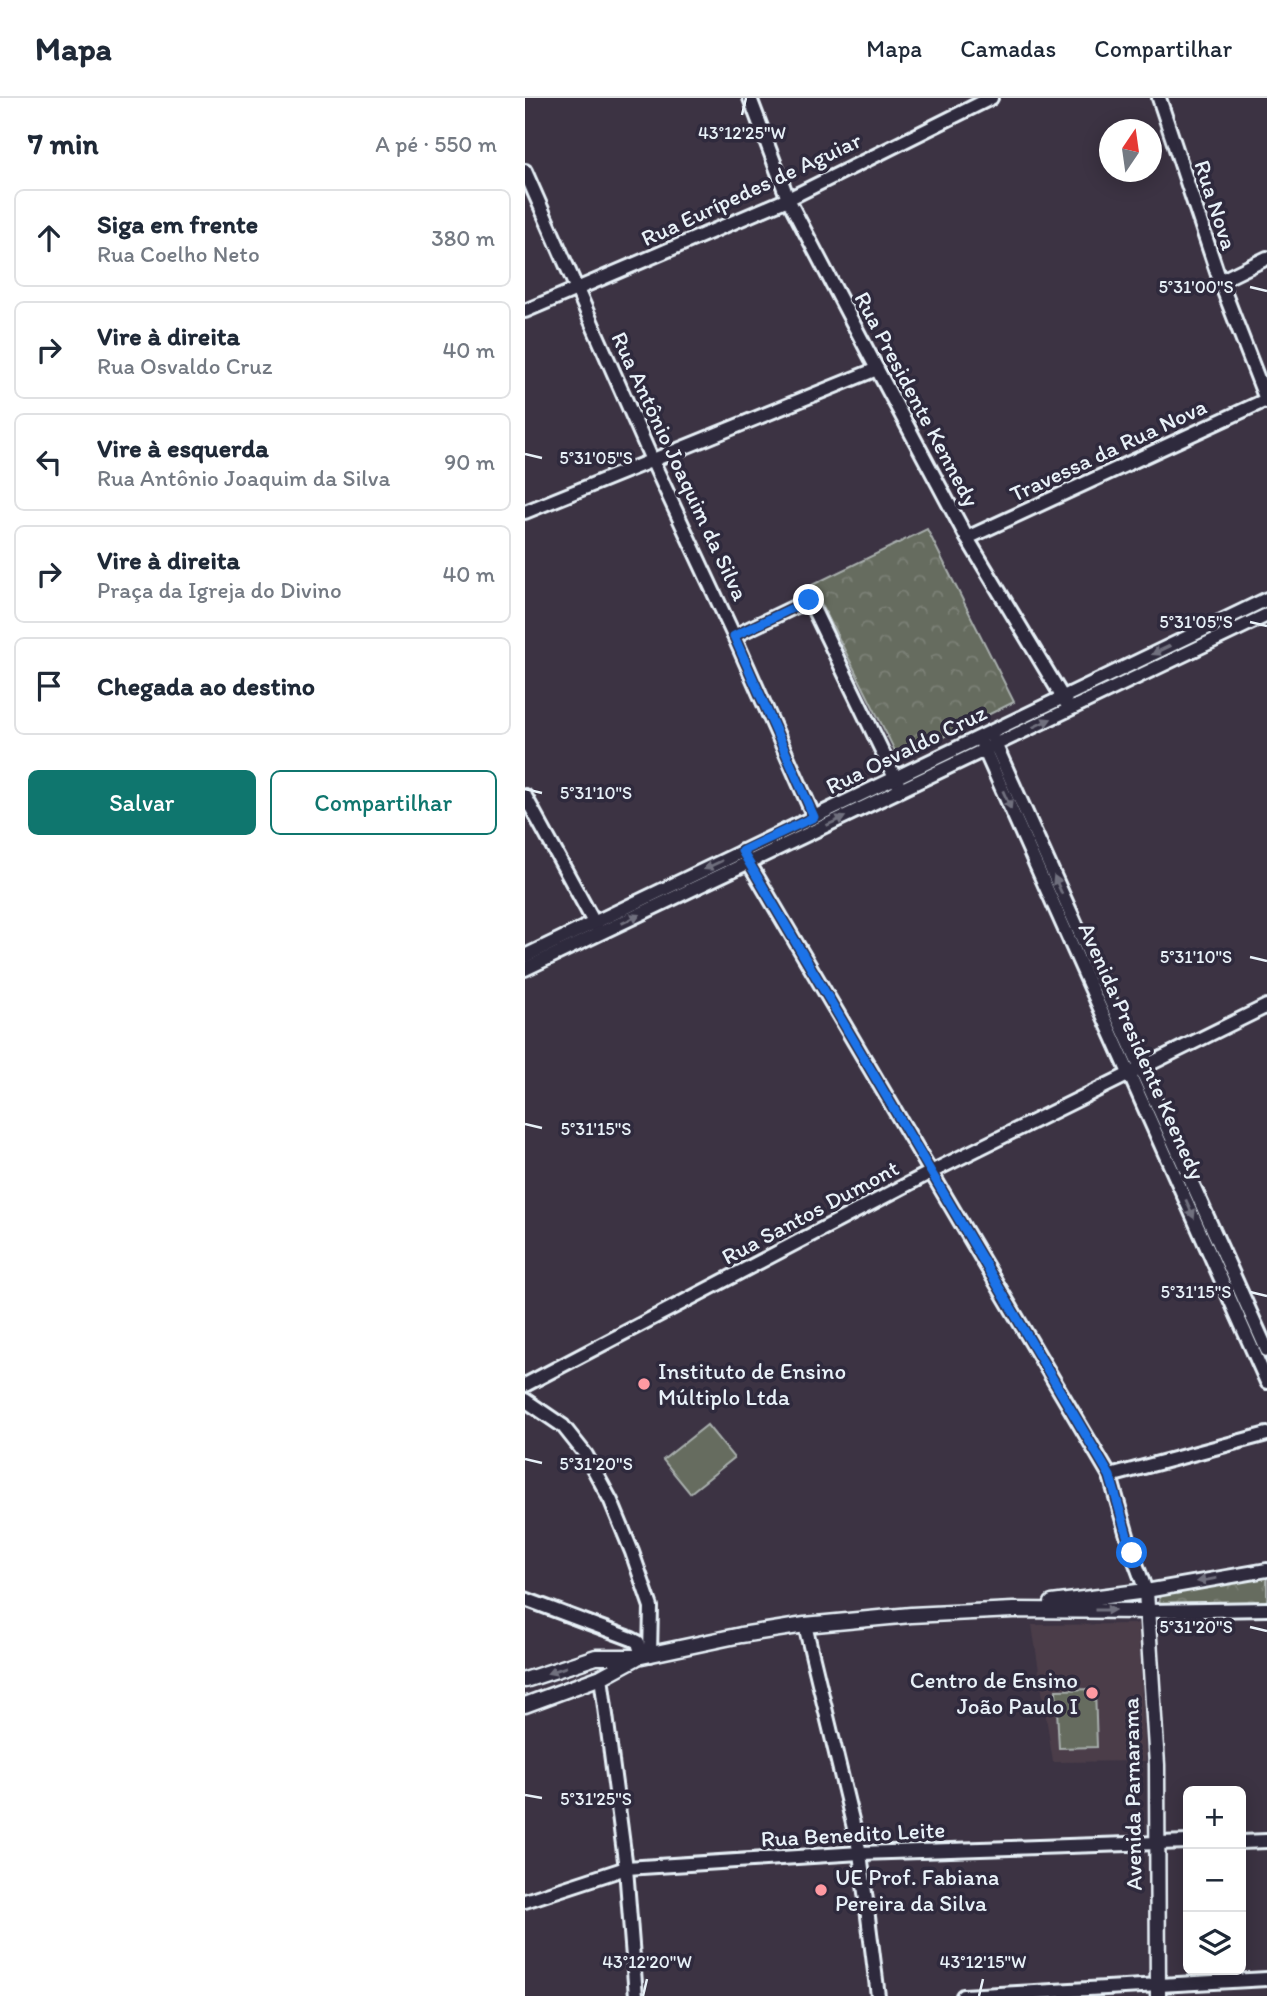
<!DOCTYPE html>
<html lang="pt">
<meta charset="utf-8">
<style>
:root{--surface:#fff;--page:#f2f2f3;--text:#1f2937;--muted:#747a83;--line:#e0e1e3;--accent:#0f766e}
body{margin:0;font-family:Itim,sans-serif;background:var(--page);color:var(--text)}
.controls{position:absolute;right:21px;bottom:21px;display:grid;overflow:hidden;border-radius:10px;box-shadow:0 4px 18px #0003}
.controls button{width:63px;height:63px;display:grid;place-items:center;padding:0;border:0;border-bottom:2px solid var(--line);background:var(--surface);color:var(--text);font:35px sans-serif}
.compass{position:absolute;left:574px;top:21px;width:63px;height:63px;border-radius:50%;background:var(--surface);box-shadow:0 4px 18px #0003;rotate:13deg}
.stop{position:absolute;width:21px;height:21px;margin:-16px;border:5px solid #1a73e8;border-radius:50%;background:#fff}
.stop.end{background:#1a73e8;border-color:#fff;box-shadow:0 2px 7px #0008}
.list{margin:0;padding:0;list-style:none}
h2{display:flex;justify-content:space-between;align-items:center;height:91px;margin:0;padding:0 28px;font-size:30px}
h2 small{font-size:23px;font-weight:400;color:var(--muted)}
.list li{display:grid;grid-template-columns:46px 1fr auto;gap:21px;align-items:center;box-sizing:border-box;height:98px;margin:0 14px 14px;padding:0 14px;border:2px solid var(--line);border-radius:10px}
.list b{display:block;font-size:26px;white-space:nowrap}
.list p{margin:0;font-size:23px;white-space:nowrap;color:var(--muted)}
.list em{font-size:23px;font-style:normal;color:var(--muted)}
.actions{display:flex;gap:14px;padding:21px 28px}
.actions a{flex:1;padding:16px 0;border:2px solid var(--accent);border-radius:10px;text-align:center;font-size:24px;color:var(--accent)}
.actions .main{background:var(--accent);color:#fff}
.icon{flex:none;width:38px;height:38px;fill:none;stroke:currentColor;stroke-width:2;stroke-linecap:round;stroke-linejoin:round}
.map{position:relative;flex:none;width:742px;height:1898px;overflow:hidden}
header{display:flex;align-items:center;gap:42px;box-sizing:border-box;height:98px;padding:0 35px;background:var(--surface);border-bottom:2px solid var(--line)}
header strong{font-size:33px}
nav{display:flex;gap:38px;margin-inline-start:auto;font-size:24px}
main{display:flex}
aside{flex:1;background:var(--surface)}
.map>svg:first-child{display:block}
.built{fill:#4b3e4a}
.green{fill:#666c5f;stroke:#a7aeac;stroke-width:2}
.park{fill:url(#park-crowns);stroke:#a7aeac;stroke-width:2}
.lines{fill:none;stroke-linecap:round;stroke-linejoin:round}
.minor-casing{stroke:#e8f1f8;stroke-width:18}
.tertiary-casing{stroke:#e8f1f8;stroke-width:19}
.minor{stroke:#2f2a3d;stroke-width:12}
.tertiary{stroke:#2f2a3d;stroke-width:14}
.oneway{fill:#70707e}
.route{stroke:#1a73e8;stroke-width:9}
.ticks{fill:none;stroke:#e8f1f8;stroke-width:2.5}
.poi-dot{fill:#ff9aa2;stroke:#2f2a3d;stroke-width:2.5}
.labels{text-anchor:middle;dominant-baseline:central;stroke-width:7;stroke-linejoin:round;paint-order:stroke}
.street-label{font-size:23px;fill:#e8f1f8;stroke:#2f2a3d}
.poi-label{font-size:23px;fill:#e8f1f8;stroke:#2f2a3d;text-anchor:start}
.ticks-label{font-size:18px;text-anchor:middle;fill:#e8f1f8;stroke:#2f2a3d;stroke-width:7;stroke-linejoin:round;paint-order:stroke}
</style>
<header>
<strong>Mapa</strong>
<nav><a>Mapa</a><a>Camadas</a><a>Compartilhar</a></nav>
</header>
<main>
<aside>
<h2>7 min<small>A pé · 550 m</small></h2>
<ul class="list">
<li><svg class="icon" aria-label="ahead" viewBox="0 0 24 24"><path d="M12 20V5M6 11l6-6 6 6"/></svg><div><b>Siga em frente</b><p>Rua Coelho Neto</p></div><em>380 m</em></li>
<li><svg class="icon" aria-label="right" viewBox="0 0 24 24"><path d="M7 20v-9h11M14 6l5 5-5 5"/></svg><div><b>Vire à direita</b><p>Rua Osvaldo Cruz</p></div><em>40 m</em></li>
<li><svg class="icon" aria-label="left" viewBox="0 0 24 24"><path d="M17 20v-9H6M10 6l-5 5 5 5"/></svg><div><b>Vire à esquerda</b><p>Rua Antônio Joaquim da Silva</p></div><em>90 m</em></li>
<li><svg class="icon" aria-label="right" viewBox="0 0 24 24"><path d="M7 20v-9h11M14 6l5 5-5 5"/></svg><div><b>Vire à direita</b><p>Praça da Igreja do Divino</p></div><em>40 m</em></li>
<li><svg class="icon" aria-label="arrive" viewBox="0 0 24 24"><path d="M6 21V4h12l-3 4 3 4H6"/></svg><div><b>Chegada ao destino</b></div></li>
</ul>
<div class="actions"><a class="main">Salvar</a><a>Compartilhar</a></div>
</aside>
<div class="map">
<svg width="742" height="1898" viewBox="0 0 742 1898">
<defs>
<pattern id="park-crowns" width="20" height="18" patternUnits="userSpaceOnUse" patternTransform="scale(1.75)"><rect width="20" height="18" fill="#666c5f"/><path d="M2 6a3 3 0 1 1 6 0M12 15a3 3 0 1 1 6 0" fill="none" stroke="#7c8177"/></pattern>
</defs>
<rect width="100%" height="100%" fill="#3c3343"/>
<filter id="ink" filterUnits="userSpaceOnUse"><feTurbulence type="fractalNoise" baseFrequency=".0143" numOctaves="2"/><feDisplacementMap in="SourceGraphic" scale="14" xChannelSelector="R" yChannelSelector="G"/><feConvolveMatrix kernelMatrix="1 2 1 2 8 2 1 2 1" color-interpolation-filters="sRGB"/></filter>
<g filter="url(#ink)">
<polygon class="built" points="613,1526 621,1663 528,1664 507,1527"/>
<g class="green">
<polygon points="182,1327 209,1360 165,1395 138,1362"/>
<polygon points="570,1591 572,1649 534,1650 531,1592"/>
</g>
<g class="park">
<polygon points="402,431 489,604 374,661 287,487"/>
<polygon points="742,1477 742,1506 635,1508 634,1498"/>
</g>
<g class="lines">
<defs>
<g id="minor">
<polyline points="225,0 263,101 352,271 442,440 541,605"/>
<polyline points="634,0 695,183 742,304"/>
<polyline points="0,73 127,362 209,538 289,719"/>
<polyline points="695,183 742,160"/>
<polyline points="0,213 263,101 466,0"/>
<polyline points="0,414 352,271"/>
<polyline points="442,440 741,302"/>
<polyline points="209,538 284,502 373,686"/>
<polyline points="467,639 742,1252"/>
<polyline points="457,646 742,1284"/>
<polyline points="0,698 72,830"/>
<polyline points="217,753 585,1378 607,1455 621,1493 742,1472"/>
<polyline points="0,858 742,501"/>
<polyline points="0,871 742,517"/>
<polyline points="0,1287 406,1074 742,908"/>
<polyline points="0,1302 38,1328 61,1357 86,1403 107,1454 126,1509 125,1557"/>
<polyline points="585,1378 742,1336"/>
<polyline points="0,1501 107,1541 113,1544 117,1558"/>
<polyline points="623,1513 742,1511"/>
<polyline points="280,1527 335,1755 353,1898"/>
<polyline points="76,1579 101,1770 111,1898"/>
<polyline points="716,1744 742,1743"/>
<polyline points="0,1803 101,1770 335,1755 663,1744"/>
<polyline points="438,1898 742,1881"/>
</g>
<g id="tertiary">
<polyline points="527,1505 621,1493 632,1667 633,1898"/>
<polyline points="0,1582 71,1559 112,1559 216,1537 280,1527 386,1517 488,1512 623,1513"/>
<polyline points="0,1607 76,1579 111,1560"/>
</g>
</defs>
<use href="#minor" class="minor-casing"/>
<use href="#tertiary" class="tertiary-casing"/>
<use href="#minor" class="minor"/>
<use href="#tertiary" class="tertiary"/>
</g>
<defs><path id="oneway-solid" d="M-6-.8H1V-3.2L6.5 0L1 3.2V.8H-6Z" transform="scale(1.75)"/></defs>
<g class="oneway">
<use href="#oneway-solid" transform="translate(636 552) rotate(154)"/>
<use href="#oneway-solid" transform="translate(517 625) rotate(-25)"/>
<use href="#oneway-solid" transform="translate(482 702) rotate(66)"/>
<use href="#oneway-solid" transform="translate(311 723) rotate(-25)"/>
<use href="#oneway-solid" transform="translate(188 767) rotate(154)"/>
<use href="#oneway-solid" transform="translate(533 787) rotate(-114)"/>
<use href="#oneway-solid" transform="translate(106 821) rotate(-26)"/>
<use href="#oneway-solid" transform="translate(665 1111) rotate(66)"/>
<use href="#oneway-solid" transform="translate(682 1482) rotate(170)"/>
<use href="#oneway-solid" transform="translate(580 1512)"/>
<use href="#oneway-solid" transform="translate(32 1572) rotate(161)"/>
</g>
</g>
<g class="lines" filter="url(#ink)">
<polyline class="route" points="284,502 209,538 289,719 217,753 585,1378 607,1455"/>
</g>
<path class="ticks" d="M217,17L221,0M725,189L742,193M0,356L17,360M725,524L742,528M0,691L17,695M725,859L742,863M0,1026L17,1030M725,1194L742,1198M0,1361L17,1365M725,1529L742,1533M0,1697L17,1700M118,1898L122,1881M454,1898L458,1881"/>
<g class="poi-dot">
<circle cx="119" cy="1286" r="7"/>
<circle cx="567" cy="1595" r="7"/>
<circle cx="296" cy="1792" r="7"/>
</g>
<g class="labels">
<g class="street-label">
<text transform="translate(226 91) rotate(-25)">Rua Eurípedes de Aguiar</text>
<text transform="translate(691 107) rotate(72)">Rua Nova</text>
<text transform="translate(392 301) rotate(62)">Rua Presidente Kennedy</text>
<text transform="translate(583 352) rotate(-25)">Travessa da Rua Nova</text>
<text transform="translate(155 368) rotate(65)">Rua Antônio Joaquim da Silva</text>
<text transform="translate(381 651) rotate(-26)">Rua Osvaldo Cruz</text>
<text transform="translate(617 953) rotate(66)">Avenida Presidente Keenedy</text>
<text transform="translate(285 1114) rotate(-28)">Rua Santos Dumont</text>
<text transform="translate(607 1696) rotate(-91)">Avenida Parnarama</text>
<text transform="translate(328 1736) rotate(-3)">Rua Benedito Leite</text>
</g>
<g class="poi-label">
<text x="133" y="1273">Instituto de Ensino<tspan x="133" dy="26">Múltiplo Ltda</tspan></text>
<text x="553" y="1582" text-anchor="end">Centro de Ensino<tspan x="553" dy="26">João Paulo I</tspan></text>
<text x="310" y="1779">UE Prof. Fabiana<tspan x="310" dy="26">Pereira da Silva</tspan></text>
</g>
</g>
<g class="ticks-label">
<text x="217" y="41">43°12'25"W</text>
<text x="671" y="195">5°31'00"S</text>
<text x="71" y="366">5°31'05"S</text>
<text x="671" y="530">5°31'05"S</text>
<text x="71" y="701">5°31'10"S</text>
<text x="671" y="865">5°31'10"S</text>
<text x="71" y="1037">5°31'15"S</text>
<text x="671" y="1200">5°31'15"S</text>
<text x="71" y="1372">5°31'20"S</text>
<text x="671" y="1535">5°31'20"S</text>
<text x="71" y="1707">5°31'25"S</text>
<text x="122" y="1870">43°12'20"W</text>
<text x="458" y="1870">43°12'15"W</text>
</g>
</svg>
<div class="controls">
<button>+</button>
<button>−</button>
<button><svg class="icon" aria-label="layers" viewBox="0 0 24 24"><path d="M12 4l9 5-9 5-9-5zM3 14l9 5 9-5"/></svg></button>
</div>
<svg class="compass" viewBox="-18 -18 36 36"><path d="M0-13l5 13h-10z" fill="#e53935"/><path d="M0 13l5-13h-10z" fill="#747a83"/></svg>
<div class="stop" style="left:607px;top:1455px"></div>
<div class="stop end" style="left:284px;top:502px"></div>
</div>
</main>
